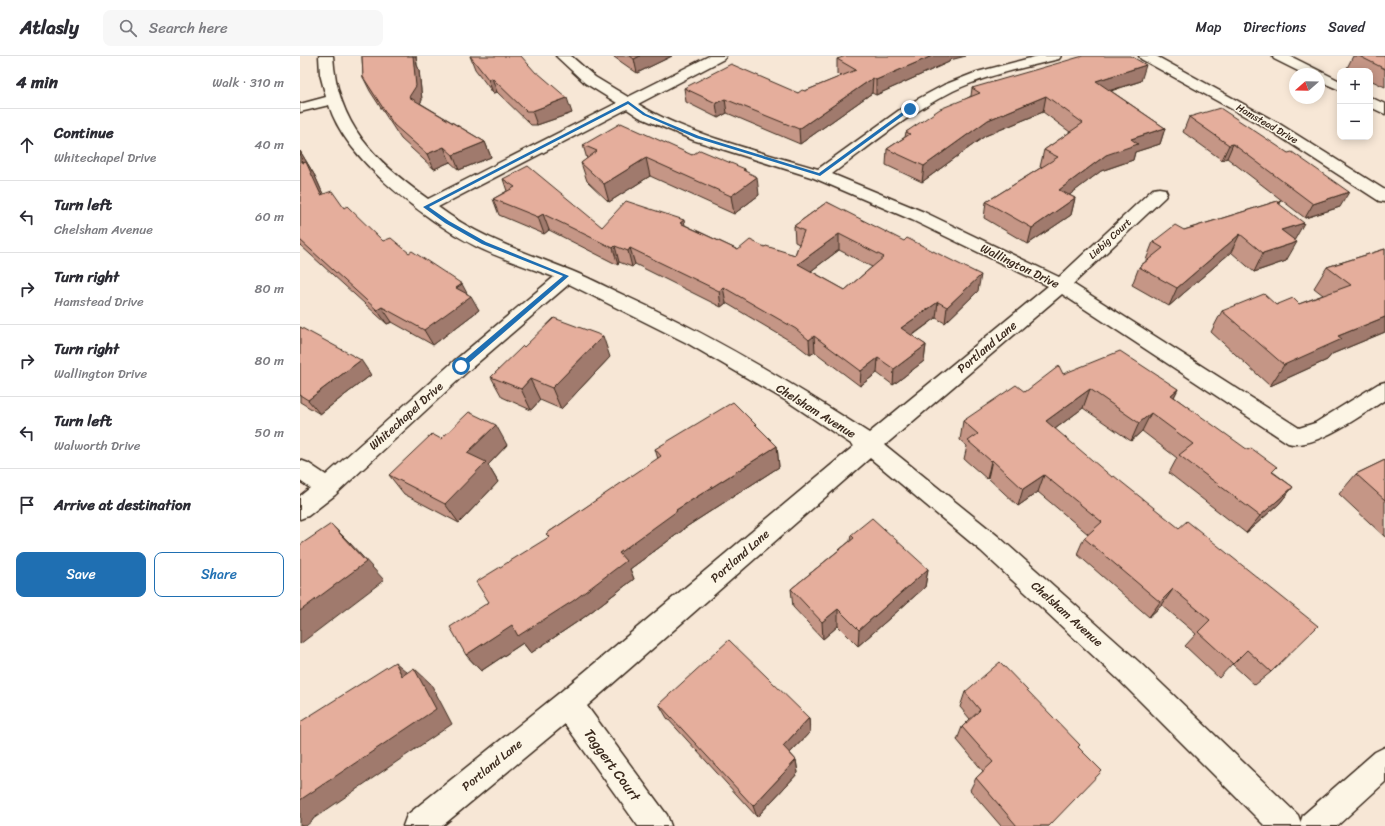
<!DOCTYPE html>
<meta charset="utf-8">
<style>
:root{--surface:#fff;--page:#f7f7f7;--text:#2b2b33;--muted:#7c7c81;--line:#e1e1e2;--accent:#1f6fb2}
body{margin:0;font-family:Sriracha,sans-serif;background:var(--page);color:var(--text)}
.controls{position:absolute;right:12px;top:12px;display:grid;overflow:hidden;border-radius:8px;box-shadow:0 2px 10px #0003}
.controls button{width:36px;height:36px;display:grid;place-items:center;padding:0;border:0;border-bottom:1px solid var(--line);background:var(--surface);color:var(--text);font:20px sans-serif}
.compass{position:absolute;left:989px;top:12px;width:36px;height:36px;border-radius:50%;background:var(--surface);box-shadow:0 2px 10px #0003;rotate:250deg}
.stop{position:absolute;width:12px;height:12px;margin:-9px;border:3px solid #1f6fb2;border-radius:50%;background:#fff}
.stop.end{background:#1f6fb2;border-color:#fff;box-shadow:0 1px 4px #0008}
.list{margin:0;padding:0;list-style:none}
h2{display:flex;justify-content:space-between;align-items:center;height:52px;margin:0;padding:0 16px;font-size:17px}
h2 small{font-size:13px;font-weight:400;color:var(--muted)}
.list li{display:grid;grid-template-columns:26px 1fr auto;gap:12px;align-items:center;box-sizing:border-box;height:72px;padding:0 16px;border-top:1px solid var(--line)}
.list b{display:block;font-size:15px;white-space:nowrap}
.list p{margin:0;font-size:13px;white-space:nowrap;color:var(--muted)}
.list em{font-size:13px;font-style:normal;color:var(--muted)}
.actions{display:flex;gap:8px;padding:12px 16px}
.actions a{flex:1;padding:9px 0;border:1px solid var(--accent);border-radius:8px;text-align:center;font-size:14px;color:var(--accent)}
.actions .main{background:var(--accent);color:#fff}
.icon{flex:none;width:22px;height:22px;fill:none;stroke:currentColor;stroke-width:2;stroke-linecap:round;stroke-linejoin:round}
.map{position:relative;flex:none;width:1085px;height:770px;overflow:hidden}
header{display:flex;align-items:center;gap:24px;box-sizing:border-box;height:56px;padding:0 20px;background:var(--surface);border-bottom:1px solid var(--line)}
header strong{font-size:19px}
nav{display:flex;gap:22px;margin-inline-start:auto;font-size:14px}
.search{width:280px;height:36px;background:var(--page);display:flex;align-items:center;gap:10px;box-sizing:border-box;padding:0 14px;border-radius:8px;color:var(--muted);font-size:15px}
main{display:flex}
aside{flex:1;background:var(--surface)}
.map>svg:first-child{display:block}
.lines{fill:none;stroke-linecap:round;stroke-linejoin:round}
.street-casing{stroke:#3b2a1e;stroke-width:3}
.secondary-casing{stroke:#3b2a1e;stroke-width:3}
.street{fill:#fcf5e5;fill-rule:evenodd}
.secondary{fill:#fcf5e5;fill-rule:evenodd}
.wall{fill:#c59686;stroke:#3b2a1e;fill-rule:evenodd}
.shaded-wall{fill:#a07a6d;stroke:#3b2a1e}
.building{fill:#e5ae9c;stroke:#3b2a1e;fill-rule:evenodd}
.route{fill:#1f6fb2}
.labels{text-anchor:middle;dominant-baseline:central;stroke-width:3;stroke-linejoin:round;paint-order:stroke}
.far-street-label{font-size:10px;fill:#3b2a1e;stroke:#fcf5e5}
.street-label{font-size:12px;fill:#3b2a1e;stroke:#fcf5e5}
.near-street-label{font-size:14px;fill:#3b2a1e;stroke:#fcf5e5}
</style>
<header>
<strong>Atlasly</strong>
<div class="search"><svg class="icon" aria-label="search" viewBox="0 0 24 24"><circle cx="10" cy="10" r="6"/><path d="M15 15l6 6"/></svg>Search here</div>
<nav><a>Map</a><a>Directions</a><a>Saved</a></nav>
</header>
<main>
<aside>
<h2>4 min<small>Walk · 310 m</small></h2>
<ul class="list">
<li><svg class="icon" aria-label="ahead" viewBox="0 0 24 24"><path d="M12 20V5M6 11l6-6 6 6"/></svg><div><b>Continue</b><p>Whitechapel Drive</p></div><em>40 m</em></li>
<li><svg class="icon" aria-label="left" viewBox="0 0 24 24"><path d="M17 20v-9H6M10 6l-5 5 5 5"/></svg><div><b>Turn left</b><p>Chelsham Avenue</p></div><em>60 m</em></li>
<li><svg class="icon" aria-label="right" viewBox="0 0 24 24"><path d="M7 20v-9h11M14 6l5 5-5 5"/></svg><div><b>Turn right</b><p>Hamstead Drive</p></div><em>80 m</em></li>
<li><svg class="icon" aria-label="right" viewBox="0 0 24 24"><path d="M7 20v-9h11M14 6l5 5-5 5"/></svg><div><b>Turn right</b><p>Wallington Drive</p></div><em>80 m</em></li>
<li><svg class="icon" aria-label="left" viewBox="0 0 24 24"><path d="M17 20v-9H6M10 6l-5 5 5 5"/></svg><div><b>Turn left</b><p>Walworth Drive</p></div><em>50 m</em></li>
<li><svg class="icon" aria-label="arrive" viewBox="0 0 24 24"><path d="M6 21V4h12l-3 4 3 4H6"/></svg><div><b>Arrive at destination</b></div></li>
</ul>
<div class="actions"><a class="main">Save</a><a>Share</a></div>
</aside>
<div class="map">
<svg width="1085" height="770" viewBox="0 0 1085 770">
<rect width="100%" height="100%" fill="#f7e7d6"/>
<filter id="ink" filterUnits="userSpaceOnUse"><feTurbulence type="fractalNoise" baseFrequency=".025" numOctaves="2"/><feDisplacementMap in="SourceGraphic" scale="8" xChannelSelector="R" yChannelSelector="G"/><feConvolveMatrix kernelMatrix="1 2 1 2 8 2 1 2 1" color-interpolation-filters="sRGB"/></filter>
<g filter="url(#ink)">
<g class="lines">
<defs>
<g id="street">
<path d="M19,0H33C37,69 75,105 128,143L317,47L285,27L256,0H271L295,21L328,41L409,0H426L424,3L338,48C388,79 461,96 518,113L605,50L644,29L677,16L738,0H761L759,3C723,12 686,19 653,35C609,57 571,89 532,118L624,156L759,221L853,133L859,132L865,133L867,137L865,141L773,228L999,372L1015,367L1078,328L1085,326V344C1063,358 1013,395 988,387L762,238L585,389L699,481L839,606L998,759L1002,770H965L819,624L681,495L570,402L287,650L367,759L371,770H338L265,668L142,770H103L107,759L258,638L554,390L490,347L387,287L269,228L168,315L35,439L8,460L0,463V440L10,432L0,425V404L8,407L26,419L154,305L254,221C228,211 202,203 177,191C128,166 45,104 29,49L0,56V48L26,41L20,18ZM327,53L339,61L393,84L514,122L612,164L748,230L569,377C493,328 415,281 332,243C312,234 292,223 272,215C225,196 179,182 138,151Z"/>
<polygon points="839,0 856,0 978,67 1085,134 1085,146 1079,145 968,73 841,3"/>
<polygon points="972,0 990,0 1040,25 1040,34 1019,25 1019,18 1004,18 974,3"/>
<polygon points="1070,41 1085,48 1085,58 1070,51"/>
</g>
<polygon id="secondary" points="1085,691 1085,726 1037,770 999,770 1003,759 1075,696"/>
</defs>
<use href="#street" class="street-casing"/>
<use href="#secondary" class="secondary-casing"/>
<use href="#street" class="street"/>
<use href="#secondary" class="secondary"/>
</g>
<g class="wall">
<polygon points="62,0 116,0 117,9 119,14 122,44 120,47 185,86 191,101 159,114 150,106 134,113 101,83 70,35 63,21"/>
<polygon points="170,0 236,17 272,57 237,69 231,69 197,36 193,37 175,13"/>
<polygon points="314,0 372,0 337,17 314,1"/>
<polygon points="1053,0 1085,0 1085,31 1070,24 1070,15 1053,15 1047,12"/>
<polygon points="537,3 650,4 649,6 576,39 572,37 500,88 427,57 418,62 386,46 384,32 498,37 505,35 542,20 537,18"/>
<polygon points="841,25 811,35 865,72 860,88 835,96 833,104 801,115 769,139 775,142 771,159 728,188 684,162 686,146 742,111 740,111 744,94 770,76 743,56 685,80 622,126 586,109 587,93 605,81 606,76 671,40 672,32"/>
<polygon points="889,61 988,97 1040,151 1005,162 927,102 922,104 883,76"/>
<polygon points="283,89 392,99 445,115 459,139 434,158 350,120 309,146 287,125 281,107 287,103"/>
<polygon points="0,95 15,120 23,138 44,152 83,185 109,197 166,237 179,254 133,289 92,266 87,268 0,189"/>
<path d="M203,123L302,171L385,169L438,194L465,191L495,199L499,188L495,186L494,170L527,146L678,235L645,267L636,262L612,280L626,289L624,305L593,329L577,317L560,330L515,296L510,299L497,289L426,247L421,251L335,208L332,211L319,206L318,209L249,174L244,178L199,159L193,143L207,135ZM539,194L572,211L545,234L511,215Z"/>
<polygon points="981,144 979,147 994,184 986,205 954,216 931,196 869,250 832,229 839,211 846,205 846,204 853,186 884,174"/>
<polygon points="1085,193 1085,276 1032,298 1027,304 970,330 911,276 922,255 976,249 999,248 1023,239 1014,232 1027,211"/>
<polygon points="0,271 71,319 20,358 0,346"/>
<polygon points="224,291 310,301 261,353 240,344 231,354 202,341 191,321"/>
<polygon points="763,318 878,333 874,341 973,416 993,431 979,448 946,477 869,417 877,402 842,375 831,385 783,352 755,373 971,616 955,629 932,608 919,622 885,590 896,578 862,549 849,561 777,498 784,482 788,478 738,436 718,450 688,422 687,423 664,403 667,390 660,384 663,365"/>
<polygon points="141,383 207,389 188,409 198,426 159,467 104,438 89,419"/>
<polygon points="477,390 479,411 383,473 383,474 330,513 334,523 283,562 231,597 223,587 181,615 166,599 189,546 249,481 246,478 358,403 355,393"/>
<polygon points="1085,404 1085,481 1039,438 1056,418"/>
<polygon points="551,479 628,513 625,531 558,590 538,570 523,583 493,551 491,533 550,485"/>
<polygon points="665,636 778,691 749,770 701,770 670,734 676,722 683,715 657,684 662,671 670,663 660,651"/>
<polygon points="359,648 509,662 510,676 490,697 496,704 498,717 457,761 367,662"/>
</g>
<g class="shaded-wall">
<polygon points="112,0 116,0 117,9 119,14 122,44 116,55 109,41"/>
<polygon points="340,0 372,0 337,17 334,3"/>
<polygon points="632,0 666,0 650,4 649,6 576,39 576,24"/>
<polygon points="846,9 841,25 792,40 796,25"/>
<polygon points="192,22 197,36 193,37 188,23"/>
<polygon points="573,22 572,37 500,88 499,73"/>
<polygon points="746,40 743,56 685,80 622,126 624,110 688,64"/>
<polygon points="267,42 272,57 237,69 232,55"/>
<polygon points="425,43 427,57 418,62 416,47"/>
<polygon points="865,72 860,88 835,96 833,104 801,115 755,150 759,134 806,99 831,83"/>
<polygon points="185,86 191,101 159,114 153,99"/>
<polygon points="933,88 927,102 922,104 929,89"/>
<polygon points="144,91 150,106 134,113 127,98"/>
<polygon points="0,95 15,120 30,154 3,107 0,98"/>
<polygon points="346,102 350,120 309,146 304,128"/>
<polygon points="445,113 447,128 457,121 459,139 434,158 431,140 443,114"/>
<polygon points="1049,136 1040,151 1005,162 1013,148"/>
<polygon points="775,142 771,159 728,188 732,172"/>
<polygon points="243,158 249,174 244,178 238,161"/>
<polygon points="384,164 387,180 380,167"/>
<polygon points="1004,167 994,185 981,174"/>
<polygon points="539,178 539,194 499,224 498,208"/>
<polygon points="940,178 931,196 869,250 877,232"/>
<polygon points="997,186 986,205 954,216 963,197"/>
<polygon points="315,190 319,206 318,209 313,192"/>
<polygon points="330,192 335,208 332,211 328,195"/>
<polygon points="681,219 678,235 645,267 647,251"/>
<polygon points="162,228 169,241 171,240 179,254 133,289 124,274 156,232"/>
<polygon points="423,231 426,247 421,251 419,235"/>
<polygon points="638,246 636,262 600,288 601,272"/>
<polygon points="82,251 92,266 87,268 77,254"/>
<polygon points="1085,261 1085,276 1032,298 1027,304 970,330 984,309 1038,280"/>
<polygon points="303,280 310,301 261,353 252,332"/>
<polygon points="514,280 515,296 510,299 509,284"/>
<polygon points="626,289 624,305 593,329 594,313"/>
<polygon points="578,302 577,317 560,330 561,315"/>
<polygon points="61,304 71,319 20,358 8,344"/>
<polygon points="230,323 240,344 231,354 221,333"/>
<polygon points="790,333 783,352 740,384 746,365"/>
<polygon points="878,333 869,351 871,339"/>
<polygon points="851,357 842,375 831,385 839,367"/>
<polygon points="196,369 207,389 188,409 198,426 159,467 145,448 167,397"/>
<polygon points="477,390 479,411 383,473 383,474 330,513 334,523 283,562 231,597 223,587 181,615 166,599 319,497 376,454"/>
<polygon points="692,404 688,422 687,423 691,405"/>
<polygon points="744,419 738,436 718,450 723,433"/>
<polygon points="993,431 979,448 946,477 960,460"/>
<polygon points="31,468 50,487 84,524 0,588 0,555"/>
<polygon points="628,513 625,531 558,590 559,574"/>
<polygon points="873,533 862,549 849,561 860,546"/>
<polygon points="538,553 538,570 523,583 522,566"/>
<polygon points="95,606 113,621 102,620"/>
<polygon points="114,612 131,628 152,668 13,763 13,764 6,770 0,770 0,744"/>
<polygon points="509,662 510,676 485,702 483,690"/>
<polygon points="496,704 498,717 457,761 453,750"/>
</g>
<g class="building">
<polygon points="62,0 113,0 116,30 109,41 185,86 153,99 144,91 127,98 94,69 63,21"/>
<polygon points="170,0 221,0 236,17 238,17 267,42 232,55 226,55 192,22 188,23"/>
<polygon points="330,0 340,0 334,3"/>
<polygon points="546,0 632,0 576,24 573,22 499,73 425,43 416,47 384,32 431,8 498,37 502,34 505,35 556,14 537,3"/>
<polygon points="783,0 831,0 846,9 796,25 865,72 831,83 838,88 806,99 759,134 775,142 732,172 686,146 758,101 744,94 783,67 746,40 688,64 624,110 587,93 610,78 606,76 640,53 680,37 672,32"/>
<polygon points="1059,0 1085,0 1085,13"/>
<polygon points="920,52 988,97 992,96 1049,136 1013,148 933,88 929,89 889,61"/>
<polygon points="321,67 392,99 400,94 445,113 443,114 457,121 431,140 346,102 304,128 281,107 297,95 283,89"/>
<polygon points="0,98 3,107 6,106 21,139 32,135 44,152 47,150 83,185 91,182 109,197 112,195 162,228 156,232 171,240 124,274 82,251 77,254 0,184"/>
<path d="M228,110L302,171L326,145L384,164L380,167L438,194L450,184L465,191L466,190L495,199L504,175L494,170L527,146L604,185L607,182L681,219L647,251L638,246L601,272L626,289L594,313L578,302L561,315L514,280L509,284L496,273L423,231L419,235L330,192L328,195L315,190L313,192L243,158L238,161L193,143L215,131L203,123ZM539,178L584,201L545,234L498,208Z"/>
<polygon points="981,144 978,147 1004,167 981,174 997,186 963,197 940,178 877,232 839,211 863,192 853,186 875,169 884,174"/>
<polygon points="1085,193 1085,261 1038,280 1042,283 984,309 922,255 964,238 976,249 993,242 999,248 1051,229 1027,211"/>
<polygon points="254,262 303,280 252,332 230,323 221,333 191,321 223,290 224,291"/>
<polygon points="0,271 61,304 8,344 0,339"/>
<polygon points="820,295 878,333 871,339 948,394 951,392 977,411 972,416 993,431 960,460 879,399 893,388 851,357 839,367 790,333 746,365 812,421 814,420 879,472 887,465 1018,570 971,616 947,594 933,608 898,576 910,564 873,533 860,546 784,482 802,466 744,419 723,433 692,404 691,405 668,385 678,378 663,365 716,329 725,336 759,310 763,318"/>
<polygon points="433,346 477,390 376,454 377,455 319,497 326,505 273,545 218,580 212,569 166,599 150,571 189,546 176,526 249,481 246,478 361,400 355,393"/>
<polygon points="169,356 196,369 167,397 186,406 145,448 89,419 132,378 141,383"/>
<polygon points="1085,404 1085,444 1056,418"/>
<polygon points="572,462 628,513 559,574 538,553 522,566 491,533 554,482 551,479"/>
<polygon points="31,468 66,506 0,555 0,489"/>
<polygon points="429,584 509,662 483,690 496,704 453,750 359,648"/>
<polygon points="95,606 102,620 114,612 136,653 0,744 0,666"/>
<polygon points="700,606 780,689 778,691 802,715 749,770 717,770 676,722 693,706 662,671 680,654 665,636"/>
</g>
</g>
<polygon class="route" points="328,45 346,58 399,80 519,117 608,52 612,53 520,120 396,82 343,59 328,48 129,151 149,165 186,186 269,220 163,312 159,312 159,308 263,220 182,188 145,167 123,151"/>
<g class="labels">
<g class="far-street-label">
<text transform="translate(967 68) rotate(30)">Hamstead Drive</text>
<text transform="translate(810 183) rotate(-43)">Liebig Court</text>
</g>
<g class="street-label">
<text transform="translate(720 210) rotate(26)">Wallington Drive</text>
<text transform="translate(687 291) rotate(-40)">Portland Lane</text>
<text transform="translate(516 355) rotate(32)">Chelsham Avenue</text>
<text transform="translate(106 360) rotate(-42)">Whitechapel Drive</text>
<text transform="translate(440 500) rotate(-41)">Portland Lane</text>
<text transform="translate(767 558) rotate(42)">Chelsham Avenue</text>
<text transform="translate(192 709) rotate(-39)">Portland Lane</text>
</g>
<g class="near-street-label">
<text transform="translate(312 709) rotate(54)">Taggert Court</text>
</g>
</g>
</svg>
<div class="controls">
<button>+</button>
<button>−</button>
</div>
<svg class="compass" viewBox="-18 -18 36 36"><path d="M0-13l5 13h-10z" fill="#e53935"/><path d="M0 13l5-13h-10z" fill="#7c7c81"/></svg>
<div class="stop" style="left:161px;top:310px"></div>
<div class="stop end" style="left:610px;top:53px"></div>
</div>
</main>
